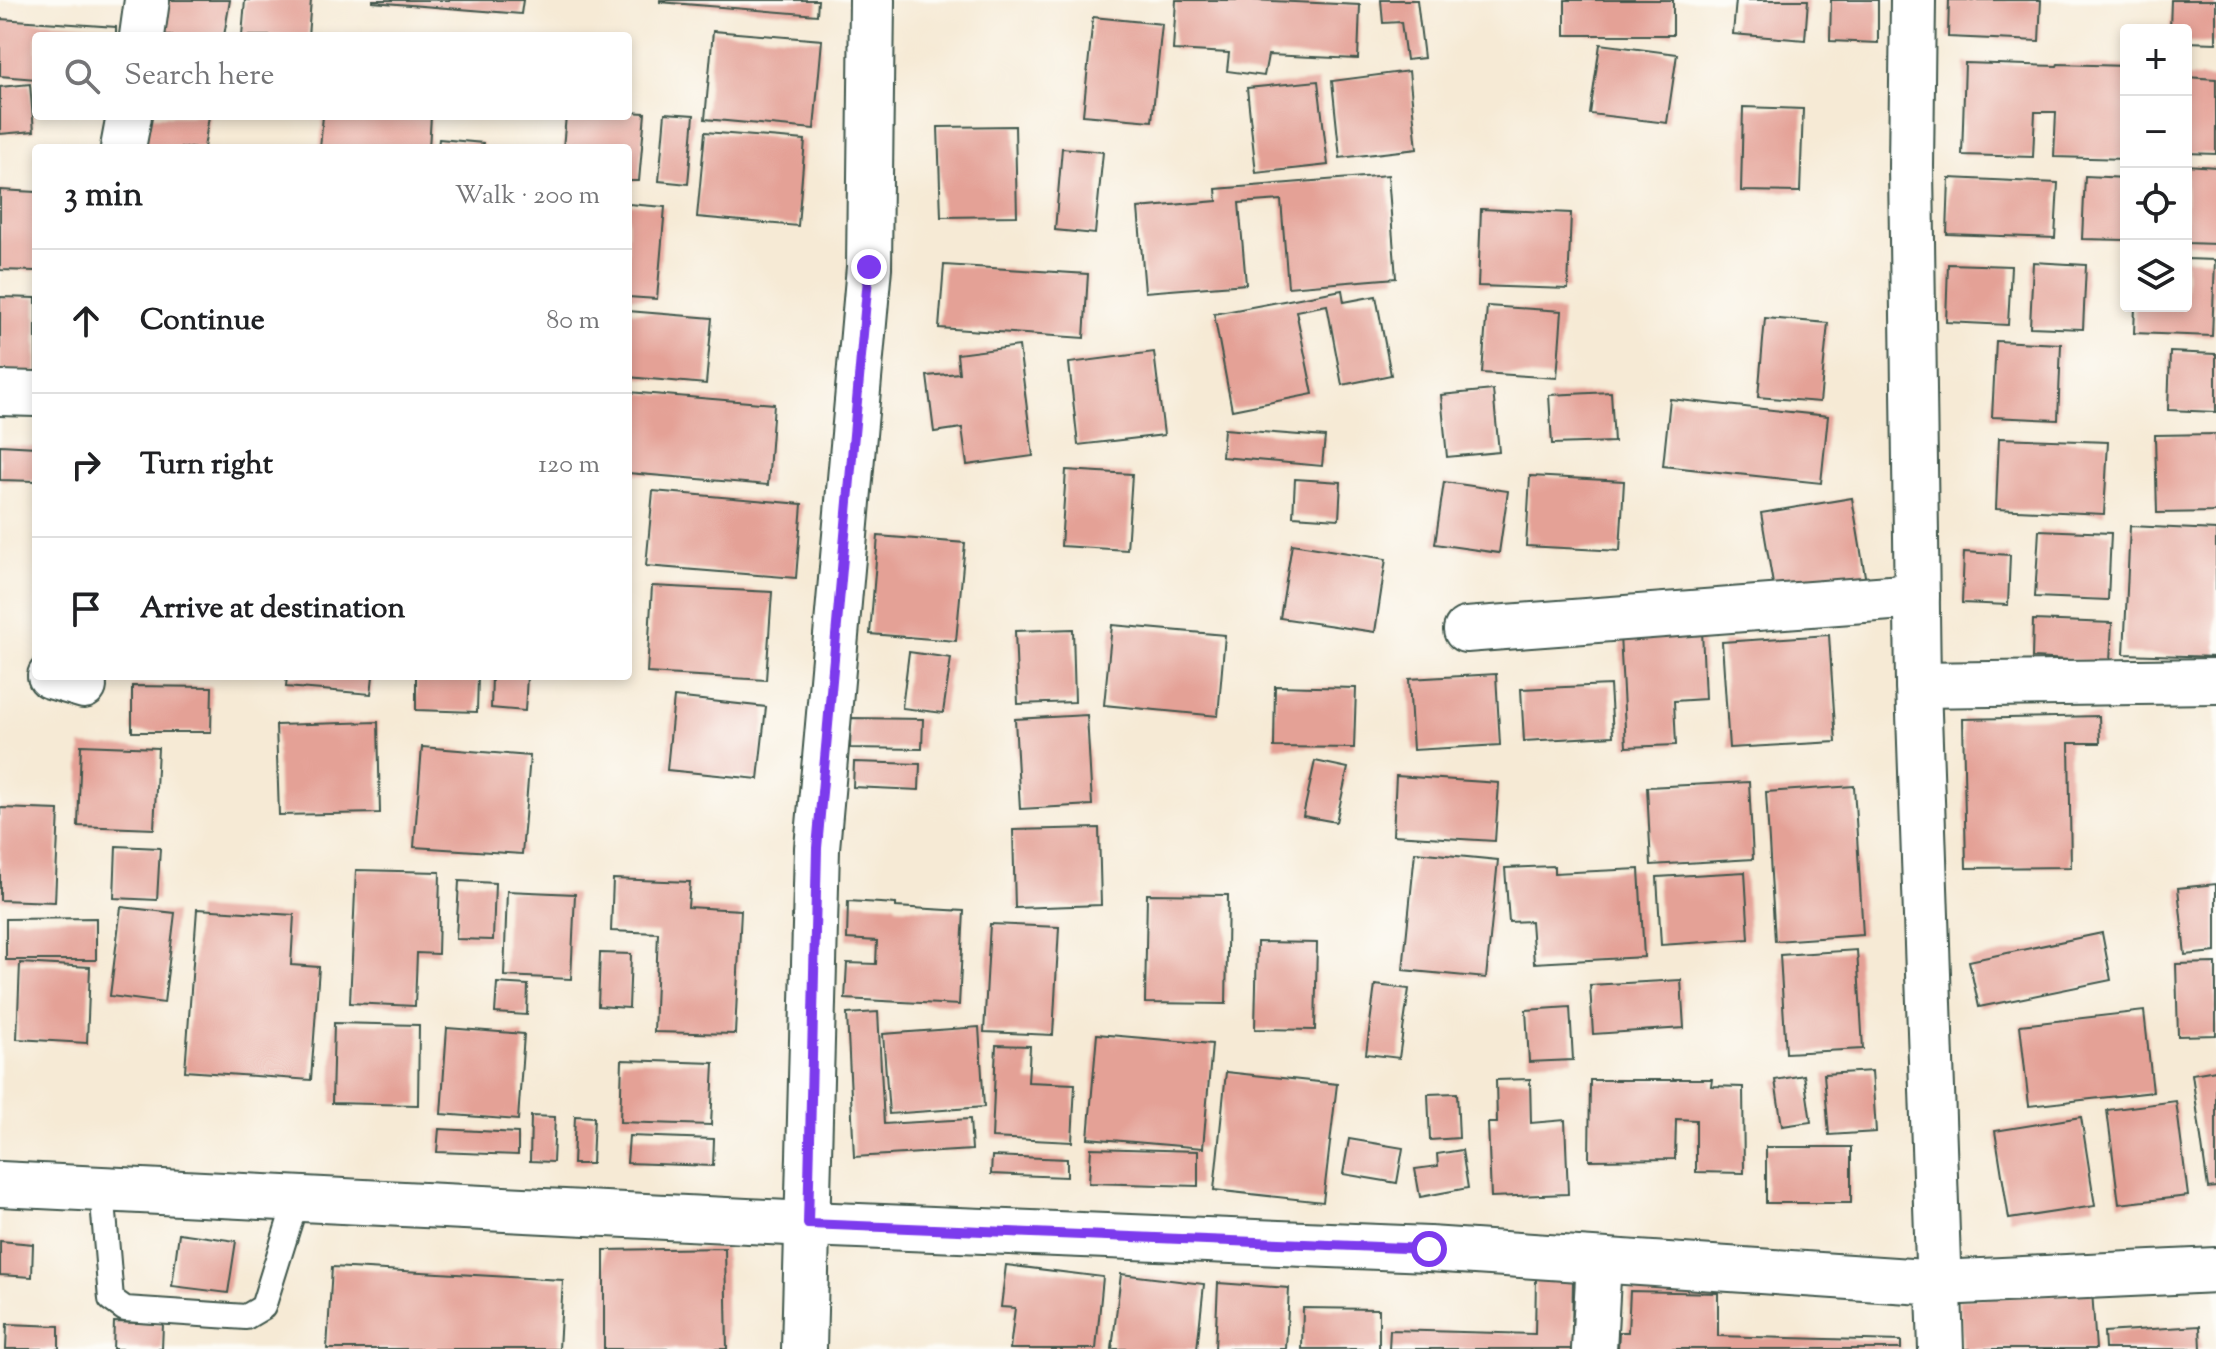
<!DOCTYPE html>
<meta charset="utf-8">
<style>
:root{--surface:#fff;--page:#f2f2f2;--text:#202124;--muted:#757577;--line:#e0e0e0}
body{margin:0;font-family:"Sorts Mill Goudy",serif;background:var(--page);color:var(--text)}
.controls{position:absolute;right:24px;top:24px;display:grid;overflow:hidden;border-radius:8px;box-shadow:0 4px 12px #0003}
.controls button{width:72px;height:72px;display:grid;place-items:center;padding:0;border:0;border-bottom:2px solid var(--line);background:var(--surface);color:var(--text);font:40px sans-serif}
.stop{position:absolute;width:24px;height:24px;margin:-18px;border:6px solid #7c3aed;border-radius:50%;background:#fff}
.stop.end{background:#7c3aed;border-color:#fff;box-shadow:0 2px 8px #0008}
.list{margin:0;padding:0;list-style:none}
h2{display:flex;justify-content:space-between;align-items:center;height:104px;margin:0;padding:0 32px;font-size:34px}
h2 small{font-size:26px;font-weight:400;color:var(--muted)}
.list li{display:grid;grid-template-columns:52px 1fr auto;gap:24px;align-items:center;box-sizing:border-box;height:144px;padding:0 32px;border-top:2px solid var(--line)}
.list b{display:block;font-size:30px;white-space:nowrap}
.list em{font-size:26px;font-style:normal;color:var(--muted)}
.icon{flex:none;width:44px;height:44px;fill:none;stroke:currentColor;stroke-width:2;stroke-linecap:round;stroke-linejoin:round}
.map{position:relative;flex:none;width:2216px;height:1349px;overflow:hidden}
.search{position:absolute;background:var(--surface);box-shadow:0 4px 12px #0003;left:32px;top:32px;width:600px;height:88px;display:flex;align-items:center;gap:20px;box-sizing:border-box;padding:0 28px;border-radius:8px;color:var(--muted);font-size:30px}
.panel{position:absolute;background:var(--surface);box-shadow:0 4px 12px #0003;left:32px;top:144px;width:600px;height:536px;border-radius:8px}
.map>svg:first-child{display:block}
.building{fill:#e4a196}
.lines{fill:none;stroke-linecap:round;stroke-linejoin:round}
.lane-casing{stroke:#3f574c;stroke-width:28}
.street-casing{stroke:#3f574c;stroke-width:48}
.lane{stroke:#fff;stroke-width:24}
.street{stroke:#fff;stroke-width:44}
.route{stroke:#7c3aed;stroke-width:10}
</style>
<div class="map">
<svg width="2216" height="1349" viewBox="0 0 2216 1349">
<rect width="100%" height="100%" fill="#fdfcf7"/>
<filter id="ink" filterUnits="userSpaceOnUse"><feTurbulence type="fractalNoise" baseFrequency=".0125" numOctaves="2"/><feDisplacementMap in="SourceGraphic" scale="16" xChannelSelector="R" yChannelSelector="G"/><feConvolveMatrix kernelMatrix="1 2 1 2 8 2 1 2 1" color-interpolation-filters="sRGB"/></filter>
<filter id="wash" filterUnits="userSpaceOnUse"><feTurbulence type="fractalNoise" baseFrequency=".006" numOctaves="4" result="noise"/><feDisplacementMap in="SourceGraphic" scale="32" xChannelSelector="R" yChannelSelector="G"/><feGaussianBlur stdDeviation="1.8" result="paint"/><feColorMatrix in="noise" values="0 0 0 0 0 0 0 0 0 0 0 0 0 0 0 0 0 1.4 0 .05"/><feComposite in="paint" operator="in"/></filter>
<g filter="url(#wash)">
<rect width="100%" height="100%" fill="#f6ead5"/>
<g id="blocks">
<g class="building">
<polygon points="162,0 230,0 224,36 156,36"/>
<polygon points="245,0 311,0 308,36 242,36"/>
<polygon points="373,0 523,0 521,14 373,2"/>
<polygon points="660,0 818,0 817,15 660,2"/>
<polygon points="1176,0 1252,0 1360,5 1358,59 1268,55 1264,76 1227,71 1229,53 1173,50"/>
<polygon points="1381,0 1417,0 1424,58 1406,60 1401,22 1383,23"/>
<rect x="1565" y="0" width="108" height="35"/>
<polygon points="1736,0 1808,0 1805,40 1733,34"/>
<polygon points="1831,0 1878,0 1878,43 1830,41"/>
<polygon points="1949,0 2041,0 2039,41 1948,37"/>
<polygon points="2171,0 2216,0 2216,43 2186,42 2186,30 2170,30"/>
<polygon points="1093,17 1162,24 1152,121 1083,115"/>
<polygon points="0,19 116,27 116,36 36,36 36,79 0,76"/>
<polygon points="713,31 822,40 814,129 705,119"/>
<polygon points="1600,44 1677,54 1667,123 1590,114"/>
<polygon points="1965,63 2057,66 2058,64 2126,66 2126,159 2054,157 2056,112 2035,112 2033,157 1962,155"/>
<polygon points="1409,71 1417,149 1340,158 1332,81"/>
<polygon points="2186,77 2216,79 2216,154 2186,153"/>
<polygon points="1318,81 1328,165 1256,173 1247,88"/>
<polygon points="30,84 34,131 0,134 0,87"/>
<polygon points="1743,107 1803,109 1800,192 1741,191"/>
<polygon points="628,112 645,113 639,181 628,181 628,148 563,148 566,116 628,116"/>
<polygon points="665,113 694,115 688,184 659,181"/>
<polygon points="144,116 209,116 204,148 139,148"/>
<polygon points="323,116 431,116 429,148 320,148"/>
<polygon points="1015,126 1017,216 941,217 938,127"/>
<polygon points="705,132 805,140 798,226 697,217"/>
<polygon points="439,139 483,143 483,148 438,148"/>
<polygon points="1062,148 1103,152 1095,234 1055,230"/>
<polygon points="2186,165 2216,167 2216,244 2186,243"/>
<polygon points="1388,175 1396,278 1288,287 1281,200 1239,203 1246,284 1145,292 1138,208 1217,201 1216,189"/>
<polygon points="2085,176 2126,178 2126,240 2082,239"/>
<polygon points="1949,178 2058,183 2055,238 1947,234"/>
<polygon points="0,190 36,192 36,271 0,270"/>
<polygon points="628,204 665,207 657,299 628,297"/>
<polygon points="1481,209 1571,213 1568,289 1478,286"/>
<polygon points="2186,259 2215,260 2212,336 2134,333 2135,306 2186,306"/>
<polygon points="2033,262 2086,265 2083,329 2030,327"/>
<polygon points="1948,264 2011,266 2008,325 1946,322"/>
<polygon points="944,265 1088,274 1084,338 939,328"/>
<polygon points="1342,290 1344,302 1376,296 1391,375 1342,385 1327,305 1296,311 1313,394 1232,410 1214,314"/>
<polygon points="0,297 36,298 36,372 0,371"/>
<polygon points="1487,306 1562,311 1557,378 1482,373"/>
<polygon points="628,311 712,318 706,384 628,377"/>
<polygon points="1765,318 1828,323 1820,402 1758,397"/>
<polygon points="1996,341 2061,344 2058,420 1992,417"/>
<polygon points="1019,346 1033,456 967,465 962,428 934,432 927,376 959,373 957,354"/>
<polygon points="1154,352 1164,435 1078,445 1069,363"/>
<polygon points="2170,352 2216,354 2216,412 2168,410"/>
<polygon points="1493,390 1499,452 1447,457 1441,395"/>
<polygon points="628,392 774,404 768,485 628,473"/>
<polygon points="1611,392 1614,442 1552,444 1549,395"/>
<polygon points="1670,399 1828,416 1821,483 1663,466"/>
<polygon points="1224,429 1325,437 1322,466 1222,457"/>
<polygon points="2216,434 2216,512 2157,513 2155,435"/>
<polygon points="1999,438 2108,442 2104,514 1996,509"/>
<polygon points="0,445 36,447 36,481 0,480"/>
<polygon points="1066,470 1132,474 1127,550 1061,546"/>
<polygon points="1530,476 1624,481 1620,551 1526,546"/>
<polygon points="1295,479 1341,482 1339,519 1293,516"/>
<polygon points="1444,482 1508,491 1499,553 1435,544"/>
<polygon points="653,491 802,504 796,578 646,566"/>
<polygon points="1852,498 1867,588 1776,602 1761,513"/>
<polygon points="2130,526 2216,530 2216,657 2124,654"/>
<polygon points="2039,530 2111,533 2108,600 2035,597"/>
<polygon points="878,536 965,543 956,641 870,634"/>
<polygon points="1292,544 1386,559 1375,632 1280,618"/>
<polygon points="1964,552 2010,555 2008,605 1962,603"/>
<polygon points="652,586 772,592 766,680 647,673"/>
<polygon points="2033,620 2112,623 2110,662 2032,658"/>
<polygon points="1112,625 1225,635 1218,716 1104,705"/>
<polygon points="1073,629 1075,702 1018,704 1015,631"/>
<polygon points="1702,630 1705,699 1674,701 1676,745 1626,747 1620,635"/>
<polygon points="1829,635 1836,742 1729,748 1722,642"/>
<polygon points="909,652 951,658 943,713 902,708"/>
<polygon points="1496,674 1500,745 1413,750 1409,679"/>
<polygon points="287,676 373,676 371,694 286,687"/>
<polygon points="416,676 478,676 477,712 416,710"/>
<polygon points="492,676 527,676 525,711 491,708"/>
<polygon points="1610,685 1613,736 1524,741 1521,689"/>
<polygon points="132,686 212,687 211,732 132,732"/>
<polygon points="1275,686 1356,688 1354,748 1274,747"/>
<polygon points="674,697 766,707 758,779 667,770"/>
<polygon points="1087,715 1092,805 1020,809 1015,719"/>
<polygon points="2099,716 2100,743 2069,743 2071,867 1966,868 1963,719"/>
<polygon points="851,718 923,719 922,749 850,748"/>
<polygon points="378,722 380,813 279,815 276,725"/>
<polygon points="81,745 158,748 154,829 78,826"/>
<polygon points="422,747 530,756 522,854 414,847"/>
<polygon points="1315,761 1348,768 1336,822 1303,816"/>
<polygon points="854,762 920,764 919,790 853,787"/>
<polygon points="1396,776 1499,783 1495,841 1393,835"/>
<polygon points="1749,782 1753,859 1651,865 1647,787"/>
<polygon points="1854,786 1863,935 1775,941 1766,792"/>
<polygon points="0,808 59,810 55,902 0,900"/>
<polygon points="1099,828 1101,905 1015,908 1013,830"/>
<polygon points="116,846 160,848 157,900 114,898"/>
<polygon points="1415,852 1498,860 1486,978 1403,970"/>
<polygon points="1554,866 1554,873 1639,869 1644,957 1534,963 1531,921 1509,922 1505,868"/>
<polygon points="356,870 440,872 438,954 417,953 415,1006 350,1003"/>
<polygon points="1745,872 1749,939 1661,945 1657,877"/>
<polygon points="613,879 690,882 688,907 741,910 735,1034 654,1032 658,933 611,931"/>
<polygon points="459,881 495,883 493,940 456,939"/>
<polygon points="2216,884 2216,952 2185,955 2178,888"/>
<polygon points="507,891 575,894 571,979 504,976"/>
<polygon points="1147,894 1228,895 1226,1004 1145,1003"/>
<polygon points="848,901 896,904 896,907 964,911 959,1005 845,999 847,963 876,964 877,941 847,939"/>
<polygon points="121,907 175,913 164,1003 110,996"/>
<polygon points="197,909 294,915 291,965 319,967 311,1080 185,1071"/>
<polygon points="96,918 96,960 6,960 6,919"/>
<polygon points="990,924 1059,927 1053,1035 984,1032"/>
<polygon points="2102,933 2111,980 1979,1007 1969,961"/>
<polygon points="1257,942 1317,943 1315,1030 1255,1029"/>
<polygon points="1857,950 1863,1049 1786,1053 1780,955"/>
<polygon points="600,953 631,954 629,1008 598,1006"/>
<polygon points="20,963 90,967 87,1043 17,1039"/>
<polygon points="2216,963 2216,1035 2178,1036 2176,964"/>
<polygon points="1681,980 1684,1028 1593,1034 1590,985"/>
<polygon points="497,983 528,985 527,1015 495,1013"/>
<polygon points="1375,985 1409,989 1399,1058 1366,1054"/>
<polygon points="1570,1007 1573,1060 1529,1062 1526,1010"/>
<polygon points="2144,1011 2153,1092 2029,1106 2020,1025"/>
<polygon points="878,1012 884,1124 970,1119 972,1150 854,1157 847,1014"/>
<polygon points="334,1023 419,1025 418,1105 332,1103"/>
<polygon points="979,1027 984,1107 889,1114 883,1034"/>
<polygon points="447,1028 524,1034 518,1120 441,1114"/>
<polygon points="1097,1034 1212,1044 1203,1148 1088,1138"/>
<polygon points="996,1045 1030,1046 1028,1082 1075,1084 1072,1142 992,1138"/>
<polygon points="622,1060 714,1063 711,1125 620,1122"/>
<polygon points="2216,1070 2216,1187 2208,1188 2192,1074"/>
<polygon points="1872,1071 1876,1132 1829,1135 1824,1074"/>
<polygon points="1226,1072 1337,1084 1323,1202 1214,1190"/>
<polygon points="1804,1075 1811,1122 1782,1126 1775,1080"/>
<polygon points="1530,1079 1531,1123 1565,1120 1568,1194 1491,1197 1488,1123 1497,1123 1496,1080"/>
<polygon points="1674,1079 1712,1079 1711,1086 1743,1087 1744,1173 1696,1172 1696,1120 1676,1119 1675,1159 1589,1160 1590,1080 1675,1080"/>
<polygon points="1457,1093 1459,1138 1430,1140 1428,1094"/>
<polygon points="2176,1101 2188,1196 2119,1204 2107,1110"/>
<polygon points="531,1116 555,1117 553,1162 530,1161"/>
<polygon points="575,1116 594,1117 592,1164 573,1164"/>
<polygon points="2081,1117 2095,1206 2009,1219 1995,1131"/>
<polygon points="439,1129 518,1133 518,1155 437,1152"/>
<polygon points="629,1136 714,1139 713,1166 627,1163"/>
<polygon points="1349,1139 1403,1148 1397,1183 1343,1174"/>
<rect x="1766" y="1147" width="85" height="56"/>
<polygon points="1091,1148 1198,1151 1198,1186 1089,1183"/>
<polygon points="1462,1150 1468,1188 1420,1197 1415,1169 1438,1166 1437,1154"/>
<polygon points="992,1156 1067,1159 1067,1177 991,1174"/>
<polygon points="179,1233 236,1241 228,1293 172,1286"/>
<polygon points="0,1241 33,1244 32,1277 0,1275"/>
<polygon points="725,1248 727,1349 604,1349 604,1250"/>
<polygon points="1006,1265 1103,1277 1096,1349 1010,1349 1015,1308 1001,1307"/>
<polygon points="332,1267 563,1280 559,1349 327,1349"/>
<polygon points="1121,1274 1204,1284 1197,1349 1112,1349"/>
<polygon points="1536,1278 1573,1279 1572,1335 1580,1335 1579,1349 1389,1349 1390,1330 1535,1334"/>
<polygon points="1218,1283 1289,1288 1286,1349 1215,1349"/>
<polygon points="1630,1291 1718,1293 1718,1336 1901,1341 1901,1349 1618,1349 1619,1332 1628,1332"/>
<polygon points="2092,1291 2096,1349 1963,1349 1959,1299"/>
<polygon points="1303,1308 1379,1309 1379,1349 1302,1349"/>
<polygon points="114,1322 163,1324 162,1349 113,1349"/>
<polygon points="7,1324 59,1326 59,1349 6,1349"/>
<polygon points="2200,1326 2201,1349 2105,1349 2104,1332"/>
</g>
</g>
</g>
<g filter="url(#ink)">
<use href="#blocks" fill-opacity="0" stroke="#3f574c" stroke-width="2"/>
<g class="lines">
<defs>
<polyline id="lane" points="102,1189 111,1299 125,1309 246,1317 263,1307 297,1198"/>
<g id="street">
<polyline points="1913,0 1911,166 1918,685 1941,1349"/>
<polyline points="142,36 147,0"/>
<polyline points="123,148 129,116"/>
<polyline points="0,393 36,394"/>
<polyline points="1466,630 1917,596"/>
<polyline points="50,676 84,686"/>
<polyline points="1918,685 2216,681"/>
<polyline points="0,1184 808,1224 1429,1249 1940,1283 2216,1270"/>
<polyline points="804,1349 817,848 869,267 872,0"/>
<polyline points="1594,1349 1599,1261"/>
</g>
</defs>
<use href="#lane" class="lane-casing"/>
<use href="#street" class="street-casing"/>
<use href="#lane" class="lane"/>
<use href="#street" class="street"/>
</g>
</g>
<g class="lines" filter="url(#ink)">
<polyline class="route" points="869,267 817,848 808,1224 1429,1249"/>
</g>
</svg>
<div class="controls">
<button>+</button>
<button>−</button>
<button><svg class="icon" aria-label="locate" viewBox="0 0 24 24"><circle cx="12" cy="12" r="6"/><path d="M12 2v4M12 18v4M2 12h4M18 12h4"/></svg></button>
<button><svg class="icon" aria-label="layers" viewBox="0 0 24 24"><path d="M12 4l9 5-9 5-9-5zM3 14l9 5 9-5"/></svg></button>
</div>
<div class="stop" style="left:1429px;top:1249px"></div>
<div class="stop end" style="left:869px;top:267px"></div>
<div class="search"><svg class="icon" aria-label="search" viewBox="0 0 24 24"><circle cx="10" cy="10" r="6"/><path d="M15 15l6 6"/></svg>Search here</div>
<section class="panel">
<h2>3 min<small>Walk · 200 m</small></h2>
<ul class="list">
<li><svg class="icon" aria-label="ahead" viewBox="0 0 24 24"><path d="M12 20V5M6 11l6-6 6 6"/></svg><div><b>Continue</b></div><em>80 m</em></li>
<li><svg class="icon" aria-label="right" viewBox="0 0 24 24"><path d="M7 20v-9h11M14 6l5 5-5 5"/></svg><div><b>Turn right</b></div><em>120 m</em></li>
<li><svg class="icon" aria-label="arrive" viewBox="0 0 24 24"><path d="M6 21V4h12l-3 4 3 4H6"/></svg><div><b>Arrive at destination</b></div></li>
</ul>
</section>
</div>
